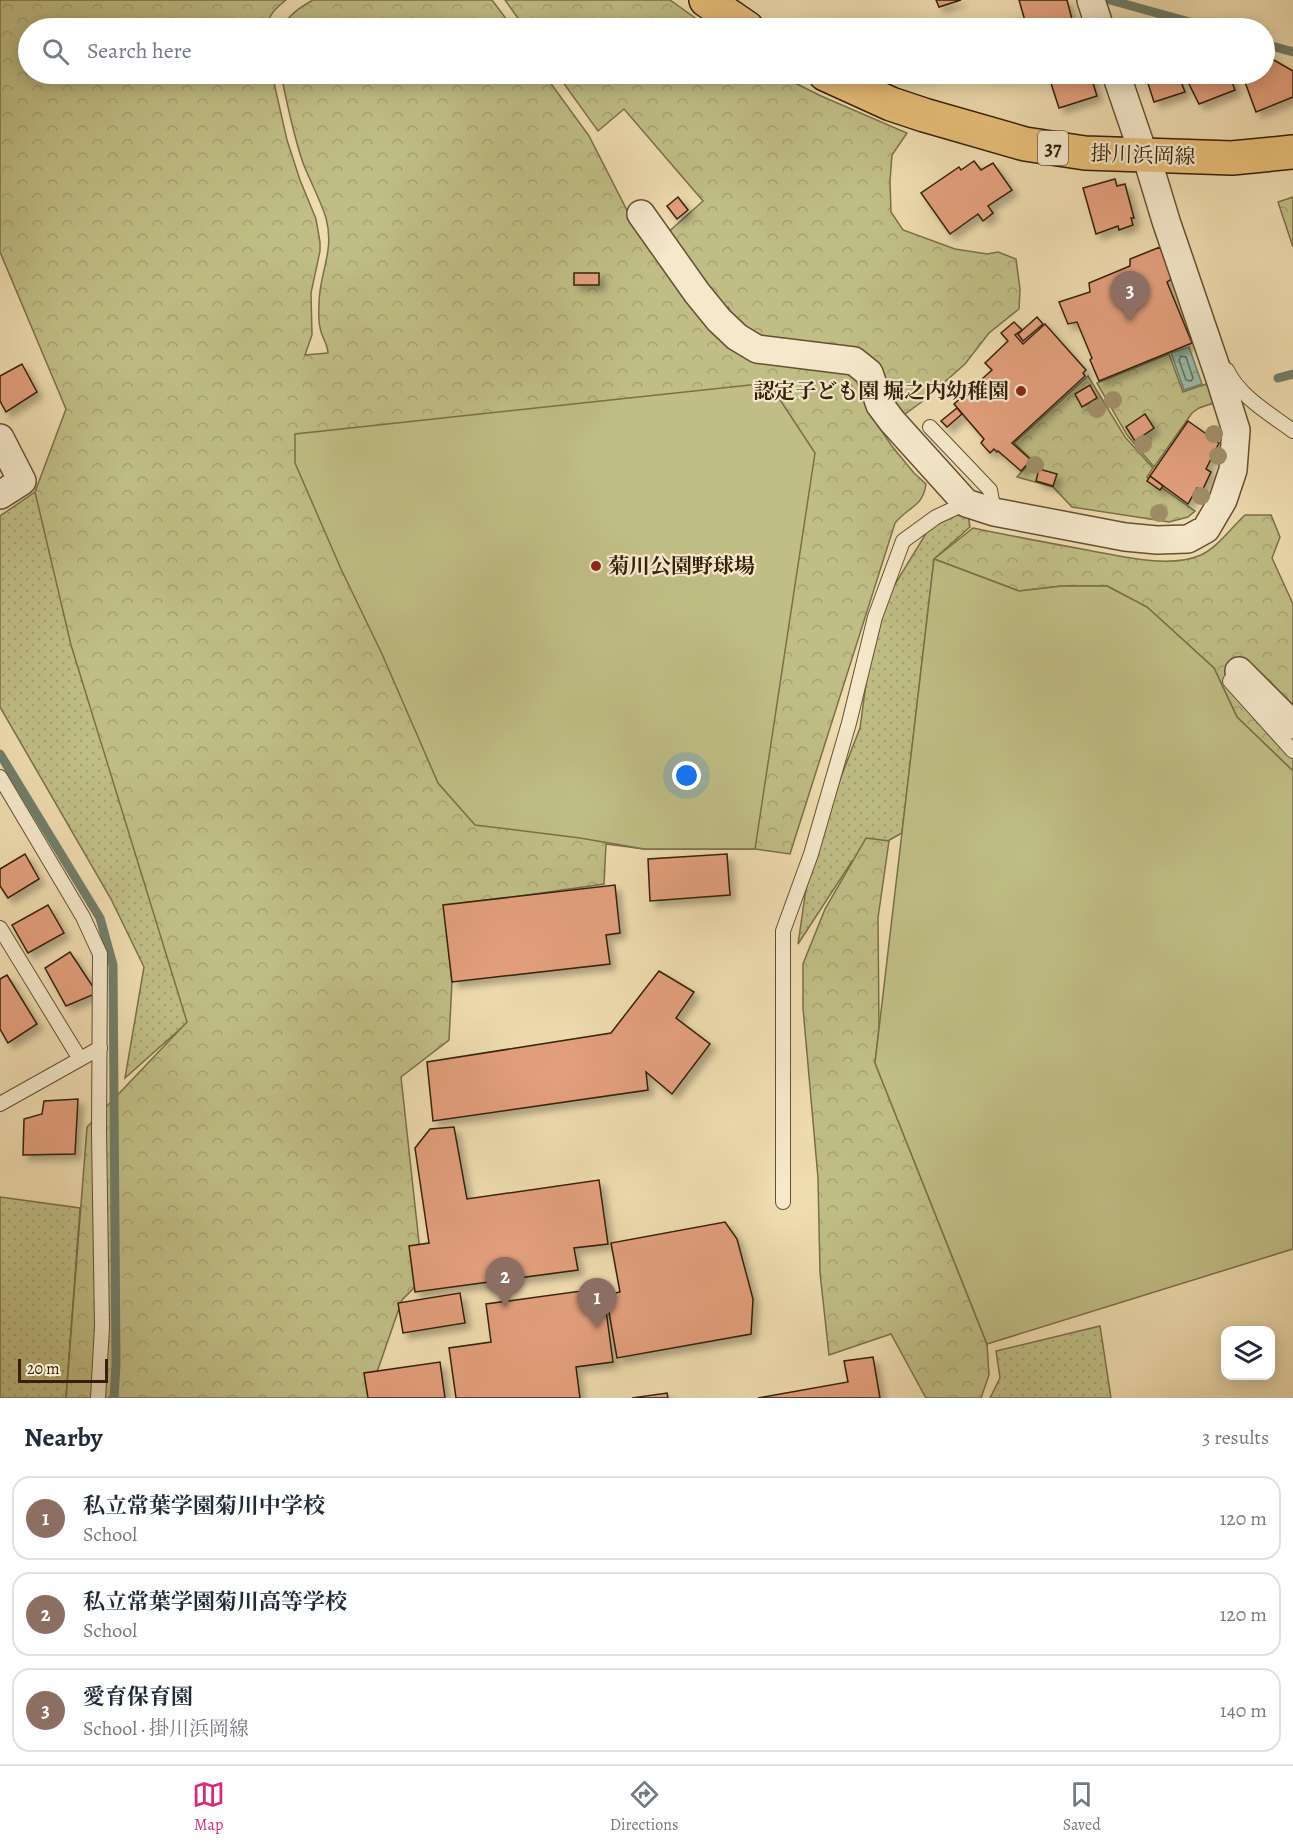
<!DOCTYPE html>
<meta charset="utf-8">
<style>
:root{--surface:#fff;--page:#f2f2f3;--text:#1f2937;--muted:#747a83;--line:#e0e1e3;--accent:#db2777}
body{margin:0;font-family:Alegreya,"Noto Serif JP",serif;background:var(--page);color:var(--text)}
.controls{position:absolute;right:18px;bottom:18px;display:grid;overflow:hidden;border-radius:12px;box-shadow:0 3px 15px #0003}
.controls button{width:54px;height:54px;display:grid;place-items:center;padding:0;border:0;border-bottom:2px solid var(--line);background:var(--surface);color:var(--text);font:30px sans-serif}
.scale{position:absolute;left:18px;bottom:15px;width:90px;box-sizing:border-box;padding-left:6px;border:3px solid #352009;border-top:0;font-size:16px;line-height:21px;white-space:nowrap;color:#352009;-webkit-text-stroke:4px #f5e8cb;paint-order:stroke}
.you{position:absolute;left:687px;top:776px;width:21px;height:21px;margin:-15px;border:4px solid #fff;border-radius:50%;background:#1a73e8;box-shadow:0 0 0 9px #1a73e833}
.badge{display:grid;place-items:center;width:39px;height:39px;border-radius:50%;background:var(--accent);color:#fff;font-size:20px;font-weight:700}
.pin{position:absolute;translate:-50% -50px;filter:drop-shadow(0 2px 3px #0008)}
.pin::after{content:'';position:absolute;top:32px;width:21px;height:18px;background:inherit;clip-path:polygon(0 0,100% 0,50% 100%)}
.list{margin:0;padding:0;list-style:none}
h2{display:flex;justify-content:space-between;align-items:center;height:78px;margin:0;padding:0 24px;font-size:26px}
h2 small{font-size:20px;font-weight:400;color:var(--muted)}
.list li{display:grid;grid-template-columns:39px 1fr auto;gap:18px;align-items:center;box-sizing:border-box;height:84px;margin:0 12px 12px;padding:0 12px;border:2px solid var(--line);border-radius:18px}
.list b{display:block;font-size:22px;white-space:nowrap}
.list p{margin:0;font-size:20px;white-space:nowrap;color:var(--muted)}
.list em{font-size:20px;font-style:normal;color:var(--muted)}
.icon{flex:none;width:33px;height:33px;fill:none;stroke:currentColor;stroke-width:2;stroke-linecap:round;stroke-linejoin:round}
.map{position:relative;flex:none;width:1293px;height:1398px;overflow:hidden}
.search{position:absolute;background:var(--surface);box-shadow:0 3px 15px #0003;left:18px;right:18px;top:18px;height:66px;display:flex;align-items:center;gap:15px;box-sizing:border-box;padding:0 21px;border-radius:33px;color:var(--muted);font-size:22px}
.sheet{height:366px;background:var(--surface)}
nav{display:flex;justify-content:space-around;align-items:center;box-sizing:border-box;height:84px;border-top:2px solid var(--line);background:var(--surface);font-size:16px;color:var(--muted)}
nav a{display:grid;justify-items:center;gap:3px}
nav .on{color:var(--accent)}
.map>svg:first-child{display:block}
.grass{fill:url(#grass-dots);stroke:#7a6f48;stroke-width:1.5}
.forest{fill:url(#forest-crowns);stroke:#7a6f48;stroke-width:1.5}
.pitch{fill:#c0be86;stroke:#7a6f48;stroke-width:1.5}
.water{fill:url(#water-ripples);stroke:#727e6a;stroke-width:1.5}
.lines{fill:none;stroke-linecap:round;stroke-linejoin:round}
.shore{stroke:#686e5a;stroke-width:1.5}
.stream{stroke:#727e6a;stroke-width:9}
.building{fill:#e39f7d;stroke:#352009;stroke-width:1.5;filter:url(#shadow)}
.lane-casing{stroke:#644f32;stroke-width:16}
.street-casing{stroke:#644f32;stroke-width:30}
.primary-casing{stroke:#352009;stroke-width:36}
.lane{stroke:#f5e8cb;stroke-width:14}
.street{stroke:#f5e8cb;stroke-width:27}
.primary{stroke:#e8be78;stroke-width:33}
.tree{fill:#a08e68}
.poi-dot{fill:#8f2418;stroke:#f5e8cb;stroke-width:2}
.labels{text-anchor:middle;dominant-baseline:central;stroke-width:4.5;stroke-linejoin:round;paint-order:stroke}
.shield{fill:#f5e8cb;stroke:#6f5c43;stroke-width:1.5}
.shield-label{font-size:20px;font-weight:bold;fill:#352009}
.street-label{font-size:21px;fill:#352009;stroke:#f5e8cb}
.poi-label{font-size:21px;font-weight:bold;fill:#352009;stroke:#f5e8cb;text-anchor:end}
</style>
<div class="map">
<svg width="1293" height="1398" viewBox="0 0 1293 1398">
<defs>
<pattern id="grass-dots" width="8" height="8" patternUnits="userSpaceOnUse" patternTransform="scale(1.5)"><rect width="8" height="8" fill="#c0be86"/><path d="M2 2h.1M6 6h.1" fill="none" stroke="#a6a372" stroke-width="1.8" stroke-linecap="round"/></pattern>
<pattern id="forest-crowns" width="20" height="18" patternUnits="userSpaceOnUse" patternTransform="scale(1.5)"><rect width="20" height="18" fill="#c0be86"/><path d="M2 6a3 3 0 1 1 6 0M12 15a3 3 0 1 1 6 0" fill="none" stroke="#a6a372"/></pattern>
<pattern id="water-ripples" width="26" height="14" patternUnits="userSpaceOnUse" patternTransform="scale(1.5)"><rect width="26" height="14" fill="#9abcaa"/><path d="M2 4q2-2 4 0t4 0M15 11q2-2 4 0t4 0" fill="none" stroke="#85a191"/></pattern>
<filter id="shadow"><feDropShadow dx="5.5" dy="5.5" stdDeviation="3" flood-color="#0004"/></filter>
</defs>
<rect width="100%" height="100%" fill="#efdcaf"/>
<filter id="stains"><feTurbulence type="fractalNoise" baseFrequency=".00333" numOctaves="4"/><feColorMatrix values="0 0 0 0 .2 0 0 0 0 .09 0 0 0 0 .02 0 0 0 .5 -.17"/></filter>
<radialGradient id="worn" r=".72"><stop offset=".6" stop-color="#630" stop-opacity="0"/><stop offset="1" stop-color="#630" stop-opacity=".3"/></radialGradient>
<g class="grass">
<polygon points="35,492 188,1022 125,1078 144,967 111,899 0,707 0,516"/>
<polygon points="966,503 970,527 934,559 902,833 852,861 798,944 811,854 860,728 875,617 936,517"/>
<polygon points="0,1197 80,1208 66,1398 0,1398"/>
<polygon points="1100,1326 1111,1398 990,1398 1000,1378 996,1351"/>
</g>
<g class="forest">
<path d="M0,0H286C276,8 268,15 267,28H28V74H272L287,140L300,180L316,219L320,242V251L311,293L312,335L305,355L328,353C327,341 321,337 320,327C318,320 319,311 319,304C319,273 335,252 326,218C320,199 310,181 303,163C293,134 287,104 281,74H544L589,136L632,220L709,323L845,370L857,380L865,403L877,424L891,445L914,473L926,484C923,507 909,506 895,523L790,854L755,849H644L606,844L604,884L444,907L452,982L449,1040L401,1077L423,1279L402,1300L368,1398H66L87,1127L187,1022L71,645L35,492L66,409L0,252Z"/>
<path d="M313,0H492L513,28H282C288,15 300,7 313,0Z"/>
<polygon points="505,0 670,0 709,28 525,28"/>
<polygon points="557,74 777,74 821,96 907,133 892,155 890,181 891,212 903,230 955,249 987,254 998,252 1016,259 1020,289 1019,309 989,333 965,364 923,401 905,414 898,416 879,373 768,339 749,330 733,316 728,307 722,311 665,235 703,201 624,109 598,131"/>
<polygon points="1293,197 1293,247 1278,202"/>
<polygon points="1169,354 1183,392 1209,383 1214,403 1199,408 1192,413 1154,467 1127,435 1097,383"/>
<polygon points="1088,376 1125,437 1153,468 1147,477 1195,511 1188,517 1169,522 1072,507 1053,487 1017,477 1032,460 1014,443"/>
<path d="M1245,515H1271L1280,537L1272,558L1293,604V771L1237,717L1214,668L1147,607L1107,586H1062L1019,591L934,559L973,528C1011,536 1049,543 1087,550C1120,556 1169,569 1201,555C1218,547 1231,528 1245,515Z"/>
<polygon points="866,838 889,841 878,918 879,1028 875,1063 987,1344 989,1375 981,1398 926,1398 891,1334 829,1355 820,1273 818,1178 803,1008 803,964 825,909"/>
</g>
<g class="pitch">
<polygon points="769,383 815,453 755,849 644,849 580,838 475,825 438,783 382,654 341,569 295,463 295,434"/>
<polygon points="934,559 1019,591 1062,586 1107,586 1147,607 1214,668 1237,717 1293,771 1293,1249 987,1344 875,1063"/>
</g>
<polygon class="water" points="1189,347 1202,384 1184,390 1171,353"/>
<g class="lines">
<polygon class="shore" points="1181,356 1186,357 1193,378 1191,381 1186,380 1179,360"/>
<g class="stream">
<polyline points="1110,0 1211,28"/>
<polyline points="1264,44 1293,52"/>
<polyline points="1278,378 1293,374"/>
<polyline points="0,754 100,918 113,965 116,1364 114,1398"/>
</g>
</g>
<g class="building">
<polygon points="936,0 961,0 939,7"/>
<polygon points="1019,0 1067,0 1074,27 1066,28 1027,28"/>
<polygon points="1272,59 1293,71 1293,97 1256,112 1242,74 1264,74 1264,60"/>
<polygon points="1048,74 1090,74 1097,96 1059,108"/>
<polygon points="1145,74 1178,74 1185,92 1154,102"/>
<polygon points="1184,74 1229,74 1235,90 1199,104"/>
<polygon points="974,161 981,170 993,163 1012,190 988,206 993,213 983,221 978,214 950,234 921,193 959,167 961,170"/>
<polygon points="1115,179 1117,186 1125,184 1134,218 1131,218 1133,225 1119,230 1118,226 1096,234 1083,188"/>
<polygon points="678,197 688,210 677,219 667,206"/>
<polygon points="1160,247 1173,278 1167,282 1192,343 1099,381 1090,360 1092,358 1077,322 1068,324 1059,302 1090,292 1089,283 1130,266 1130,259"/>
<rect x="574" y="273" width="25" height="12"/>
<polygon points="1037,317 1043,324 1023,341 1018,334"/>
<polygon points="1014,322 1022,330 1015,335 1023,344 1045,324 1086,370 1083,373 1085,376 1012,443 1031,460 1021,471 998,451 997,452 994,449 990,453 981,443 984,439 954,404 992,370 985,363 1008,341 1001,333"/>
<polygon points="22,364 37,392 6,412 0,401 0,376"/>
<polygon points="1090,385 1097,398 1082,407 1075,394"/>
<polygon points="957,408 962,414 947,427 941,421"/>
<polygon points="1145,414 1154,428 1135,441 1126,427"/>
<polygon points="1188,421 1219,443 1206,469 1211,472 1202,491 1197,488 1188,504 1150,476"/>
<polygon points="1039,469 1057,474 1053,486 1036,481"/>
<polygon points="1150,476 1163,486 1160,490 1147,481"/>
<polygon points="25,854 39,879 8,898 0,886 0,869"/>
<polygon points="727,854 730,895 650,901 648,859"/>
<polygon points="615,885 620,933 606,935 610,964 452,982 443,905"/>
<polygon points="48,905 64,933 28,953 12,925"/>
<polygon points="70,952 97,993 66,1006 45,968"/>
<polygon points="659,971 694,992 676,1018 710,1044 672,1094 646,1072 648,1090 433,1121 427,1062 611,1033"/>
<polygon points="7,975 37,1024 8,1043 0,1029 0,979"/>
<polygon points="78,1099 75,1154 23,1155 24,1119 42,1114 44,1101"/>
<polygon points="454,1127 467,1199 599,1180 608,1244 574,1248 578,1270 415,1292 409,1246 429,1243 415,1148 430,1129"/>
<polygon points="725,1222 737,1239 753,1299 751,1334 617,1358 606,1295 620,1292 611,1243"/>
<polygon points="603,1288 613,1362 576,1367 580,1398 456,1398 449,1348 491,1342 486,1304"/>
<polygon points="460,1293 465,1323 403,1333 398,1303"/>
<polygon points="873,1357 880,1398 758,1398 848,1382 844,1361"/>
<polygon points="440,1362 445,1398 368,1398 364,1373"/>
<polygon points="667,1393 668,1398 632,1398"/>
</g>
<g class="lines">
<defs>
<g id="lane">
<path d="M1227,370C1239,396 1270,414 1293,431"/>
<polyline points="930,427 990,490 994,512"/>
<polyline points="1239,671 1230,681 1293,751"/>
<polyline points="0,777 83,917 100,954 99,1132 102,1327 98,1398"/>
<polyline points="0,928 80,1059"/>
<polyline points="0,1104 100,1048"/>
<polyline points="783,1202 783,931 811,854 849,723 875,617 903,541 936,517 966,503"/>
</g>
<g id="street">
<polyline points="1091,0 1100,28"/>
<polyline points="641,214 697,293 719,320 737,337 757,349 854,361 869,373 880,405 892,421 966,503 994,512 1125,537 1157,540 1188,539 1206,529 1223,500 1233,470 1236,430 1220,379 1166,221 1146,155 1140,144 1116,74"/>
<polyline points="0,438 22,481 0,495"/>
<polyline points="1239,671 1293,725"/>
</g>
<g id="primary">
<polyline points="706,0 747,28"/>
<polyline points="825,74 891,104 924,115 1025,144 1085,153 1232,158 1293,152"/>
</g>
</defs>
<use href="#lane" class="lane-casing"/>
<use href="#street" class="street-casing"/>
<use href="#primary" class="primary-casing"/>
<use href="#lane" class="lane"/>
<use href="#street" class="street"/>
<use href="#primary" class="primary"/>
</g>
<g class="tree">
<circle cx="1113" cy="400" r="9"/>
<circle cx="1097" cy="409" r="9"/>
<circle cx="1214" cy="434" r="9"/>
<circle cx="1143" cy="444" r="9"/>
<circle cx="1218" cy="456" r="9"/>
<circle cx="1035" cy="465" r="9"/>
<circle cx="1201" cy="496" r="9"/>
<circle cx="1159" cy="513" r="9"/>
</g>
<g class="poi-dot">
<circle cx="1021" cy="391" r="6"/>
<circle cx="596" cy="566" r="6"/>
</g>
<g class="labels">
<rect class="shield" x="1038" y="131" width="30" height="34" rx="4.5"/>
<g class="shield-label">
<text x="1053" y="148">37</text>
</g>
<g class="street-label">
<text transform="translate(1143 155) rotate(2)">掛川浜岡線</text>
</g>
<g class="poi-label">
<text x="1009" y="391">認定子ども園 堀之内幼稚園</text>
<text x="608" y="566" text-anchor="start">菊川公園野球場</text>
</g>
</g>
<rect width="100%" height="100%" filter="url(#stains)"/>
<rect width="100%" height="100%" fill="url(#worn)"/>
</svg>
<div class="controls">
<button><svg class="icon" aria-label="layers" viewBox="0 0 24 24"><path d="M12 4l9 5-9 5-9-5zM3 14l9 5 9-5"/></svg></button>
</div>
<div class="scale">20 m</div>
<div class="you"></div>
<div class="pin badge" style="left:597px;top:1328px;background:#8d6e63">1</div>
<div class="pin badge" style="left:505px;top:1307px;background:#8d6e63">2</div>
<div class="pin badge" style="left:1130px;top:321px;background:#8d6e63">3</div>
<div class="search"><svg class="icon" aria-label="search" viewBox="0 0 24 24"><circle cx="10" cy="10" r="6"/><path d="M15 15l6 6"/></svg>Search here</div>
</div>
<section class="sheet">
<h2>Nearby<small>3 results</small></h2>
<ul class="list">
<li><span class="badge" style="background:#8d6e63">1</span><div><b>私立常葉学園菊川中学校</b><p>School</p></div><em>120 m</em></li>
<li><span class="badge" style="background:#8d6e63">2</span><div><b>私立常葉学園菊川高等学校</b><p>School</p></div><em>120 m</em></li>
<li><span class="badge" style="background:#8d6e63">3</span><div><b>愛育保育園</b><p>School · 掛川浜岡線</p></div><em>140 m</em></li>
</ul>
</section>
<nav>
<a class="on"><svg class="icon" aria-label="map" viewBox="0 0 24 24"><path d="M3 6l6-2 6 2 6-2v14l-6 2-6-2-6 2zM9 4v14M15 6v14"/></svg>Map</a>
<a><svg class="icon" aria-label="directions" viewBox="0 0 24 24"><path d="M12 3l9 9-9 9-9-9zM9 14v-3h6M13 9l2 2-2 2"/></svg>Directions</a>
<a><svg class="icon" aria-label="saved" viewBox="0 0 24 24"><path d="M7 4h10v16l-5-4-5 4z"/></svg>Saved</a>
</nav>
